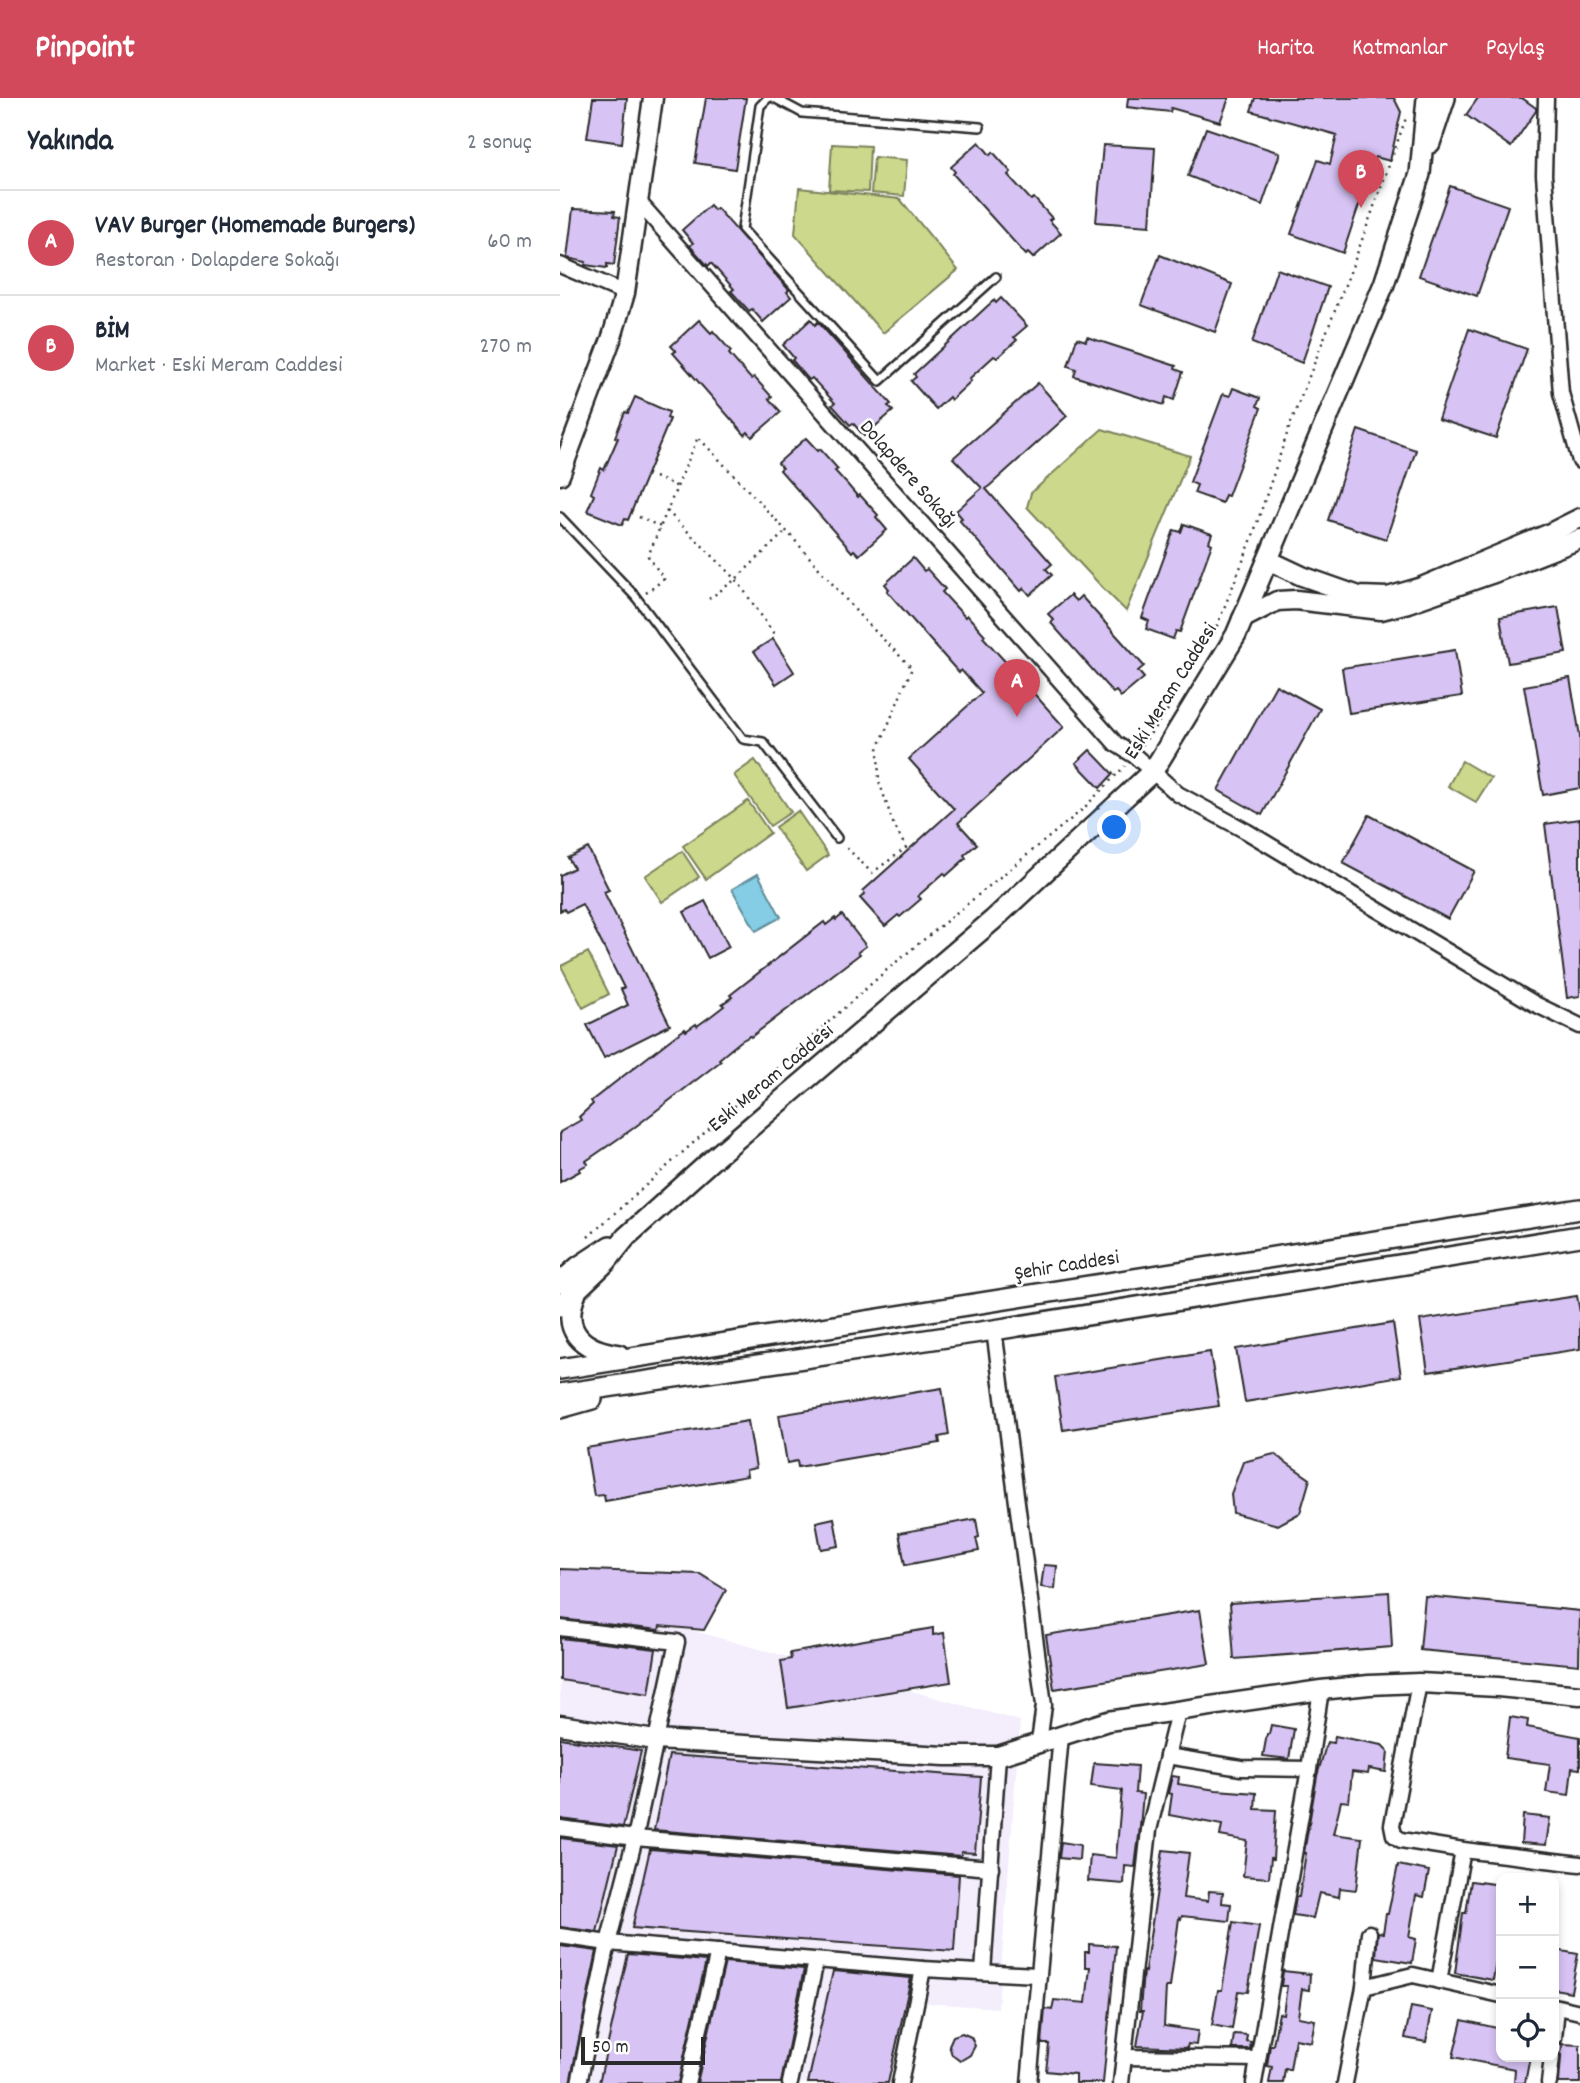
<!DOCTYPE html>
<html lang="tr">
<meta charset="utf-8">
<style>
:root{--surface:#fff;--page:#f2f2f3;--text:#1f2937;--muted:#747a83;--line:#e0e1e3;--accent:#d1495b}
body{margin:0;font-family:Dekko,sans-serif;background:var(--page);color:var(--text)}
.controls{position:absolute;right:21px;bottom:21px;display:grid;overflow:hidden;border-radius:14px;box-shadow:0 4px 10px #0003}
.controls button{width:63px;height:63px;display:grid;place-items:center;padding:0;border:0;border-bottom:2px solid var(--line);background:var(--surface);color:var(--text);font:35px sans-serif}
.scale{position:absolute;left:21px;bottom:18px;width:124px;box-sizing:border-box;padding-left:7px;border:4px solid #2b2b2b;border-top:0;font-size:19px;line-height:24px;white-space:nowrap;color:#2b2b2b;-webkit-text-stroke:5px #fff;paint-order:stroke}
.you{position:absolute;left:555px;top:730px;width:24px;height:24px;margin:-18px;border:5px solid #fff;border-radius:50%;background:#1a73e8;box-shadow:0 0 0 10px #1a73e833}
.badge{display:grid;place-items:center;width:46px;height:46px;border-radius:50%;background:var(--accent);color:#fff;font-size:23px;font-weight:700}
.pin{position:absolute;translate:-50% -58px;filter:drop-shadow(0 2px 4px #0008)}
.pin::after{content:'';position:absolute;top:37px;width:24px;height:21px;background:inherit;clip-path:polygon(0 0,100% 0,50% 100%)}
.list{margin:0;padding:0;list-style:none}
h2{display:flex;justify-content:space-between;align-items:center;height:91px;margin:0;padding:0 28px;font-size:30px}
h2 small{font-size:23px;font-weight:400;color:var(--muted)}
.list li{display:grid;grid-template-columns:46px 1fr auto;gap:21px;align-items:center;box-sizing:border-box;height:105px;padding:0 28px;border-top:2px solid var(--line)}
.list b{display:block;font-size:26px;white-space:nowrap}
.list p{margin:0;font-size:23px;white-space:nowrap;color:var(--muted)}
.list em{font-size:23px;font-style:normal;color:var(--muted)}
.icon{flex:none;width:38px;height:38px;fill:none;stroke:currentColor;stroke-width:2;stroke-linecap:round;stroke-linejoin:round}
.map{position:relative;flex:none;width:1020px;height:1985px;overflow:hidden}
header{display:flex;align-items:center;gap:42px;box-sizing:border-box;height:98px;padding:0 35px;background:var(--accent);color:#fff}
header strong{font-size:33px}
nav{display:flex;gap:38px;margin-inline-start:auto;font-size:24px}
main{display:flex}
aside{flex:1;background:var(--surface)}
.map>svg:first-child{display:block}
.built{fill:#f3edfc}
.green{fill:#ccd88b;stroke:#7c825b;stroke-width:2}
.water{fill:#84cde4;stroke:#608c9a;stroke-width:2}
.building{fill:#d7c3f4;stroke:#2b2b2b;stroke-width:2}
.lines{fill:none;stroke-linecap:round;stroke-linejoin:round}
.service-casing{stroke:#2b2b2b;stroke-width:12}
.minor-casing{stroke:#2b2b2b;stroke-width:19}
.tertiary-casing{stroke:#2b2b2b;stroke-width:23}
.secondary-casing{stroke:#2b2b2b;stroke-width:24}
.path{stroke:#2b2b2b;stroke-width:2.5;stroke-dasharray:2 5;stroke-linecap:butt}
.service{stroke:#fff;stroke-width:7}
.minor{stroke:#fff;stroke-width:14}
.tertiary{stroke:#fff;stroke-width:18}
.secondary{stroke:#fff;stroke-width:19}
.labels{text-anchor:middle;dominant-baseline:central;stroke-width:5;stroke-linejoin:round;paint-order:stroke}
.street-label{font-size:21px;fill:#2b2b2b;stroke:#fff}
</style>
<header>
<strong>Pinpoint</strong>
<nav><a>Harita</a><a>Katmanlar</a><a>Paylaş</a></nav>
</header>
<main>
<aside>
<h2>Yakında<small>2 sonuç</small></h2>
<ul class="list">
<li><span class="badge">A</span><div><b>VAV Burger (Homemade Burgers)</b><p>Restoran · Dolapdere Sokağı</p></div><em>60 m</em></li>
<li><span class="badge">B</span><div><b>BİM</b><p>Market · Eski Meram Caddesi</p></div><em>270 m</em></li>
</ul>
</aside>
<div class="map">
<svg width="1020" height="1985" viewBox="0 0 1020 1985">
<rect width="100%" height="100%" fill="#fff"/>
<filter id="ink" filterUnits="userSpaceOnUse"><feTurbulence type="fractalNoise" baseFrequency=".0143" numOctaves="2"/><feDisplacementMap in="SourceGraphic" scale="14" xChannelSelector="R" yChannelSelector="G"/><feConvolveMatrix kernelMatrix="1 2 1 2 8 2 1 2 1" color-interpolation-filters="sRGB"/></filter>
<g filter="url(#ink)">
<polygon class="built" points="0,1496 460,1623 438,1910 339,1903 322,1985 0,1985"/>
<g class="green">
<polygon points="272,46 310,48 308,94 269,92"/>
<polygon points="314,59 347,62 344,98 311,95"/>
<polygon points="239,90 340,101 398,172 323,235 235,136"/>
<polygon points="542,331 630,358 566,513 544,491 467,409 471,395"/>
<polygon points="195,662 231,714 210,728 174,677"/>
<polygon points="902,663 931,680 916,704 888,688"/>
<polygon points="188,703 210,735 146,781 123,748"/>
<polygon points="238,713 268,757 246,773 215,729"/>
<polygon points="122,753 139,779 102,804 85,778"/>
<polygon points="28,854 49,896 23,910 1,868"/>
</g>
<polygon class="water" points="198,776 221,819 196,833 172,791"/>
<g class="building">
<polygon points="33,0 67,0 62,45 27,40"/>
<polygon points="146,0 186,0 175,71 135,65"/>
<polygon points="568,0 669,0 660,24 611,10 610,14 567,9"/>
<polygon points="695,0 834,0 841,14 830,63 815,59 783,155 731,136 758,62 770,66 777,37 691,13"/>
<polygon points="918,0 962,0 976,10 976,13 951,49 906,17"/>
<polygon points="646,30 720,55 702,107 628,78"/>
<polygon points="419,44 430,57 433,54 451,74 448,77 471,102 474,100 492,120 489,122 501,135 473,160 468,155 466,157 393,76 395,74 391,69"/>
<polygon points="543,47 595,50 590,128 536,124"/>
<polygon points="890,88 948,108 917,198 859,178"/>
<polygon points="150,107 154,112 157,110 229,192 227,194 231,199 203,224 192,211 189,213 171,193 174,191 151,165 148,168 130,148 133,145 122,132"/>
<polygon points="13,111 55,113 54,118 60,119 54,167 47,166 47,170 25,167 26,164 7,160"/>
<polygon points="600,157 672,186 655,234 581,207"/>
<polygon points="717,171 768,189 742,265 692,245"/>
<polygon points="441,200 467,228 454,239 457,242 437,260 434,258 422,269 409,281 411,283 391,302 389,299 376,311 351,283 356,279 354,276 434,202 436,205"/>
<polygon points="251,221 255,227 258,224 331,306 328,308 333,313 304,338 293,325 290,327 272,307 275,305 252,280 249,282 232,262 234,260 223,247"/>
<polygon points="139,222 151,235 153,233 171,253 169,256 191,281 194,279 212,299 209,301 221,314 192,339 188,334 185,337 113,255 116,253 111,248"/>
<polygon points="909,231 967,251 936,340 878,321"/>
<polygon points="527,239 616,268 615,271 623,274 614,302 606,299 604,307 514,278 516,271 508,268 517,240 526,243"/>
<polygon points="478,285 507,318 426,391 492,466 486,471 492,477 470,497 464,490 461,493 399,422 402,420 396,413 422,390 393,360"/>
<polygon points="673,290 700,300 697,308 701,310 668,398 665,397 662,405 634,395 637,387 630,384 663,296 670,298"/>
<polygon points="75,299 109,314 107,320 110,321 68,422 65,421 62,427 27,413 34,397 31,395 41,370 44,372 58,340 55,339 65,314 68,315"/>
<polygon points="798,332 856,352 826,441 768,422"/>
<polygon points="246,340 258,353 260,351 278,371 275,373 287,386 298,399 300,397 318,417 316,419 327,432 299,457 294,452 292,454 220,372 222,370 218,365"/>
<polygon points="624,426 652,436 649,444 652,446 620,534 616,533 613,541 586,531 589,523 582,520 614,432 621,434"/>
<polygon points="353,460 364,473 367,471 385,491 382,494 405,519 407,517 425,537 423,539 504,629 398,725 417,746 404,757 406,760 386,778 384,775 358,798 361,801 340,819 338,817 325,828 300,800 305,796 303,793 394,711 349,661 422,595 401,572 399,575 327,493 329,491 325,486"/>
<polygon points="510,497 516,503 521,498 584,568 578,573 584,580 561,599 556,593 553,595 491,525 494,522 488,516"/>
<polygon points="998,509 1006,555 948,565 940,519"/>
<polygon points="213,541 234,574 216,586 194,553"/>
<polygon points="895,552 902,598 789,615 782,570"/>
<polygon points="1010,580 1020,638 1020,690 983,697 964,588"/>
<polygon points="716,587 760,611 702,717 658,692"/>
<polygon points="530,652 553,676 540,690 516,665"/>
<polygon points="809,717 914,773 888,821 783,765"/>
<polygon points="1020,721 1020,898 1007,900 985,726"/>
<polygon points="28,750 49,792 44,794 110,927 44,960 27,927 68,907 61,891 64,890 22,806 6,814 4,811 0,813 0,777 14,770 8,760"/>
<polygon points="145,803 169,849 148,860 124,814"/>
<polygon points="282,817 306,848 298,854 300,856 191,939 190,938 181,943 159,961 161,963 71,1032 26,1063 28,1066 19,1071 20,1073 0,1084 0,1034 21,1022 19,1019 33,1006 31,1003 115,938 125,931 126,933 136,926 137,928 151,918 164,908 162,906 172,899 170,897 264,824 266,827 275,820 276,822"/>
<polygon points="1017,1198 1020,1214 1020,1251 868,1274 860,1222"/>
<polygon points="833,1225 841,1278 685,1304 676,1251"/>
<polygon points="650,1254 659,1308 503,1332 495,1279"/>
<polygon points="382,1290 389,1337 379,1339 380,1345 238,1369 237,1363 227,1365 219,1317"/>
<polygon points="188,1323 196,1370 186,1372 187,1378 45,1403 44,1397 34,1398 26,1350"/>
<polygon points="714,1356 750,1381 740,1415 718,1427 673,1415 671,1396 683,1364"/>
<polygon points="274,1420 279,1448 261,1451 256,1424"/>
<polygon points="416,1421 419,1439 416,1440 419,1453 345,1467 339,1435"/>
<polygon points="484,1467 497,1468 495,1491 481,1489"/>
<polygon points="0,1471 140,1476 166,1492 144,1532 100,1528 99,1532 0,1521"/>
<polygon points="829,1494 832,1549 674,1561 670,1505"/>
<polygon points="865,1498 1020,1513 1019,1567 860,1552"/>
<polygon points="640,1512 649,1566 494,1591 486,1537"/>
<polygon points="373,1530 373,1537 384,1535 391,1584 228,1610 221,1563 231,1561 230,1555"/>
<polygon points="0,1540 96,1551 89,1596 0,1582"/>
<polygon points="950,1619 968,1622 967,1629 1020,1639 1020,1671 1012,1670 1009,1697 986,1694 990,1666 945,1660"/>
<polygon points="711,1627 734,1631 729,1661 703,1658 707,1636 709,1636"/>
<polygon points="775,1638 822,1647 828,1653 826,1674 809,1671 808,1676 792,1674 789,1704 781,1703 773,1736 802,1740 796,1792 780,1790 779,1799 759,1795 753,1820 733,1817 736,1799 739,1799 746,1755 744,1755 757,1678 767,1644 774,1645"/>
<polygon points="0,1640 81,1653 63,1729 0,1721"/>
<polygon points="109,1657 421,1679 415,1755 401,1754 401,1758 94,1732"/>
<polygon points="534,1665 577,1668 575,1695 583,1696 580,1729 575,1769 565,1768 564,1786 528,1783 530,1757 556,1760 562,1692 531,1688"/>
<polygon points="612,1678 619,1679 618,1686 656,1692 696,1695 695,1711 716,1712 713,1761 711,1760 709,1780 683,1778 687,1743 660,1738 662,1727 609,1717 612,1696 608,1695"/>
<polygon points="963,1717 990,1720 986,1747 961,1745"/>
<polygon points="0,1740 58,1747 37,1834 0,1829"/>
<polygon points="501,1744 520,1747 519,1762 499,1760"/>
<polygon points="90,1751 399,1777 394,1853 72,1830"/>
<polygon points="603,1752 629,1755 623,1800 648,1803 649,1793 663,1794 662,1805 671,1806 669,1823 622,1818 621,1821 619,1820 610,1889 606,1889 604,1928 638,1933 636,1947 628,1946 627,1950 577,1948 583,1913 580,1913 583,1873 585,1874 586,1865"/>
<polygon points="838,1767 869,1773 864,1799 856,1797 849,1839 856,1841 852,1865 816,1859 818,1834 823,1835 826,1816 828,1816"/>
<polygon points="911,1783 941,1787 941,1846 939,1846 933,1882 895,1875 903,1815 906,1815"/>
<polygon points="673,1824 699,1828 688,1894 678,1893 672,1931 652,1927 658,1892 662,1892"/>
<polygon points="529,1846 556,1848 543,1985 515,1985 515,1976 486,1973 489,1946 482,1946 485,1911 492,1912 494,1902 526,1905 530,1869 525,1869 525,1854 529,1854"/>
<polygon points="0,1848 37,1853 10,1985 0,1985"/>
<polygon points="996,1852 1018,1856 1011,1894 994,1891 994,1866"/>
<polygon points="68,1856 146,1863 118,1985 39,1985"/>
<polygon points="165,1864 244,1871 221,1985 137,1985"/>
<polygon points="273,1873 351,1880 328,1985 248,1985"/>
<polygon points="723,1873 750,1876 749,1892 742,1891 738,1919 755,1922 751,1944 735,1941 730,1972 725,1971 723,1985 709,1985 712,1969 707,1968 710,1947 713,1947 719,1915 723,1916 727,1888 721,1888"/>
<polygon points="851,1909 872,1913 866,1944 845,1940"/>
<polygon points="902,1922 941,1931 941,1959 970,1959 965,1985 954,1985 955,1971 893,1959"/>
<polygon points="402,1935 411,1939 415,1948 410,1957 400,1963 392,1957 389,1947 393,1938"/>
<polygon points="674,1936 687,1937 686,1943 691,1944 690,1951 672,1951"/>
<polygon points="1002,1946 1020,1947 1020,1985 999,1985"/>
</g>
<g class="lines">
<defs>
<g id="service">
<polyline points="208,0 200,8 182,131 320,283 436,179"/>
<polyline points="214,0 242,15 420,29"/>
<polyline points="0,419 75,498 183,641 203,644 277,740"/>
</g>
<g id="minor">
<polyline points="986,0 984,77 1001,295 1020,363"/>
<polyline points="77,102 556,646 575,658 618,696 686,733 975,906 1020,928"/>
<polyline points="0,167 65,195"/>
<polyline points="434,1232 484,1607 479,1645"/>
<polyline points="0,1530 117,1544 75,1740 48,1845 19,1985"/>
<polyline points="859,1585 832,1727 834,1737 841,1742 903,1752 1020,1766"/>
<polyline points="607,1658 681,1670 749,1671"/>
<polyline points="0,1730 75,1740 431,1770"/>
<polyline points="0,1838 48,1845 363,1871 477,1877"/>
<polyline points="423,1874 438,1658"/>
<polyline points="879,1883 903,1752"/>
<polyline points="804,1889 853,1877 941,1897"/>
<polyline points="994,1908 1020,1914"/>
<polyline points="994,1940 997,1909"/>
<polyline points="564,1959 698,1961"/>
<polyline points="127,1985 158,1854"/>
<polyline points="230,1985 256,1863"/>
<polyline points="340,1985 363,1871"/>
<polyline points="469,1985 501,1638"/>
<polyline points="561,1985 589,1732 618,1614"/>
<polyline points="694,1985 749,1671 761,1592"/>
<polyline points="785,1985 804,1889 809,1835"/>
<polyline points="989,1985 992,1959"/>
</g>
<g id="tertiary">
<polyline points="0,377 52,239 65,195 93,0"/>
<polyline points="708,462 742,478 799,498 828,499 859,490 988,436 1020,420"/>
<polyline points="682,521 717,503 736,502 821,512 848,505 931,476 1020,441"/>
<polyline points="0,1627 95,1642 385,1658 438,1658 548,1623 761,1592 809,1587 859,1585 938,1589 1020,1597"/>
</g>
<g id="secondary">
<polyline points="870,45 885,0"/>
<polyline points="0,1185 18,1169 50,1148"/>
<path d="M16,1195C0,1234 23,1252 59,1257"/>
<polyline points="0,1208 46,1164 66,1139 153,1061 433,822 593,673 676,537 824,186 860,76 867,0"/>
<polyline points="0,1271 1020,1111"/>
<polyline points="0,1296 434,1232 1020,1138"/>
<polyline points="0,1310 32,1301"/>
</g>
</defs>
<use href="#service" class="service-casing"/>
<use href="#minor" class="minor-casing"/>
<use href="#tertiary" class="tertiary-casing"/>
<use href="#secondary" class="secondary-casing"/>
<g class="path">
<polyline points="95,379 118,389"/>
<polyline points="107,413 176,481 214,536"/>
<polyline points="79,419 101,429"/>
<polyline points="86,495 104,481 88,458 138,339 232,439 301,519 352,570 318,651 319,683 333,725 346,750 312,775 285,748"/>
<polyline points="149,501 176,481 226,433"/>
<polyline points="654,535 691,443 730,327 794,164 846,20"/>
<polyline points="582,647 609,610"/>
<polyline points="28,1139 329,870 522,712 565,668"/>
</g>
<use href="#service" class="service"/>
<use href="#minor" class="minor"/>
<use href="#tertiary" class="tertiary"/>
<use href="#secondary" class="secondary"/>
</g>
</g>
<g class="labels">
<g class="street-label">
<text transform="translate(347 377) rotate(49)">Dolapdere Sokağı</text>
<text transform="translate(612 594) rotate(-58)">Eski Meram Caddesi</text>
<text transform="translate(212 981) rotate(-40)">Eski Meram Caddesi</text>
<text transform="translate(507 1169) rotate(-9)">Şehir Caddesi</text>
</g>
</g>
</svg>
<div class="controls">
<button>+</button>
<button>−</button>
<button><svg class="icon" aria-label="locate" viewBox="0 0 24 24"><circle cx="12" cy="12" r="6"/><path d="M12 2v4M12 18v4M2 12h4M18 12h4"/></svg></button>
</div>
<div class="scale">50 m</div>
<div class="you"></div>
<div class="pin badge" style="left:457px;top:619px">A</div>
<div class="pin badge" style="left:801px;top:110px">B</div>
</div>
</main>
